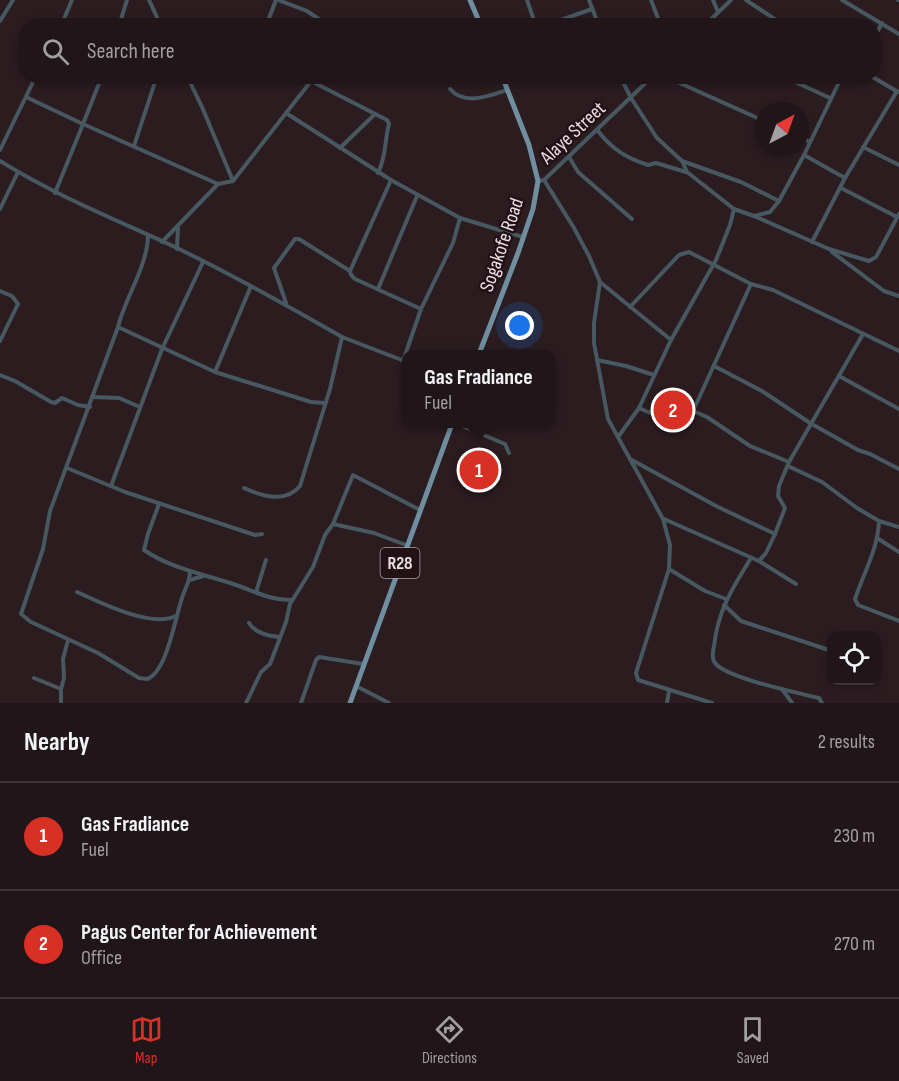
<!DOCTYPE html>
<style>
:root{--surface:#201518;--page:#281e21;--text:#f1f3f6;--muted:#a29fa2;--line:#3d3437;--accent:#d93025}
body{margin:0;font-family:"Sofia Sans Condensed",sans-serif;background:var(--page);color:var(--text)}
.controls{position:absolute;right:18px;bottom:18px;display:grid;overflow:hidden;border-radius:12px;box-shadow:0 3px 9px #0003}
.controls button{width:54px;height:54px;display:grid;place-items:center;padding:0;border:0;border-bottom:2px solid var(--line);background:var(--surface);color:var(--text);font:30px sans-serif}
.compass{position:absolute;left:755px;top:102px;width:54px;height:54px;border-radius:50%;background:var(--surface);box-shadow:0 3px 9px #0003;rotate:41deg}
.you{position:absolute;left:520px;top:326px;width:21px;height:21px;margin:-15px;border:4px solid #fff;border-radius:50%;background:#1a73e8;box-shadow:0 0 0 9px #1a73e833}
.badge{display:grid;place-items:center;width:39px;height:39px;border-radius:50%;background:var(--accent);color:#fff;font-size:20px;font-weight:700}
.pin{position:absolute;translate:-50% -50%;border:3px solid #fff;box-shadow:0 2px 6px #0006}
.popup{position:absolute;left:402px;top:350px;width:153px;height:78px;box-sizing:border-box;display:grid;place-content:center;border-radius:12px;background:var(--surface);filter:drop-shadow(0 2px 4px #0005);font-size:20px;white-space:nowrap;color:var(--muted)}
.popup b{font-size:22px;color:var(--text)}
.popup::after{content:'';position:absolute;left:50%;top:100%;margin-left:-12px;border:12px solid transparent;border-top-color:var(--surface)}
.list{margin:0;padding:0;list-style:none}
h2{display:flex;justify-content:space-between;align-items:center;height:78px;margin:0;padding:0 24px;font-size:26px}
h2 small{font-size:20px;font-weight:400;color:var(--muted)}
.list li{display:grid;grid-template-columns:39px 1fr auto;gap:18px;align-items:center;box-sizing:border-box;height:108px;padding:0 24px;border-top:2px solid var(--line)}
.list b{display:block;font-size:22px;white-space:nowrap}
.list p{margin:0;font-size:20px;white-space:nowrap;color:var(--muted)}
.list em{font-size:20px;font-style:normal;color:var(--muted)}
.icon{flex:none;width:33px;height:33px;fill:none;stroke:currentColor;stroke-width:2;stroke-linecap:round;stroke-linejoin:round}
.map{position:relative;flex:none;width:899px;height:703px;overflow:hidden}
.search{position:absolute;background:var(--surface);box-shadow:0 3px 9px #0003;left:18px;right:18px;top:18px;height:66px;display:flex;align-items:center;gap:15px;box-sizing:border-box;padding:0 21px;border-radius:24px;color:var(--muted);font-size:22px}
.sheet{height:294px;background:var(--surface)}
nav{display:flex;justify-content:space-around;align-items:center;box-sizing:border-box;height:84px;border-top:2px solid var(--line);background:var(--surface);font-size:16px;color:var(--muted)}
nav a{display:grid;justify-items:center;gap:3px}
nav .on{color:var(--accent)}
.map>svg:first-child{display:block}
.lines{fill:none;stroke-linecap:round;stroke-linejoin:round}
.street{stroke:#485860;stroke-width:4}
.primary{stroke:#6f8e9f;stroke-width:5}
.labels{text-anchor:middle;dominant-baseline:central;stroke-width:5;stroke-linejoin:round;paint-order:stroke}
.shield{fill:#211216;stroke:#aea1a4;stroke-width:1.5}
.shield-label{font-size:18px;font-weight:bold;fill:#eadee1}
.street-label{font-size:20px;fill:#eadee1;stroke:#211216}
</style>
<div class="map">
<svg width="899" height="703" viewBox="0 0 899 703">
<rect width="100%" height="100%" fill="#2b1c20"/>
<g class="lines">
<g class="street">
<polyline points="149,0 161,26"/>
<polyline points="278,0 307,11 329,26"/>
<polyline points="527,0 536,26"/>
<polyline points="589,0 599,26"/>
<polyline points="651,0 661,26"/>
<polyline points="713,0 718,12"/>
<polyline points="746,0 785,26"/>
<polyline points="842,0 899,34"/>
<polyline points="898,0 899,0"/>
<polyline points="0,21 13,0"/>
<polyline points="61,26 72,0"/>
<polyline points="119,26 127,0"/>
<polyline points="266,26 276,0"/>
<polyline points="544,26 592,9"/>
<polyline points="704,26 731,0"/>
<polyline points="874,38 882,23"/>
<polyline points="187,76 202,107 233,181"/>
<polyline points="620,76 631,98 657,138 682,161 741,182 779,201"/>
<polyline points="664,76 764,121"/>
<polyline points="782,76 830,98"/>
<polyline points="871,76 898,92"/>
<polyline points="539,77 541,76"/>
<path d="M311,81L387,120L389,124C384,143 387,154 378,173"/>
<path d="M450,89C465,106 489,96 507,90"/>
<polyline points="26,97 83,124 102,76"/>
<polyline points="286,113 391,180 350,271 351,275 355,279 421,309"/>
<path d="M598,131C612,149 626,158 648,165L656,163L686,172"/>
<polyline points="800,137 810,142"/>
<polyline points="134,146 157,76"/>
<polyline points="863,147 899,165"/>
<polyline points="340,148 375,114"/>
<polyline points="0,150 36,76"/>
<polyline points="804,155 845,178"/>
<polyline points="569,157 578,172 632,219"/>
<path d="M0,161C56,196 117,220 177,248C233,275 288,306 342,337"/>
<polyline points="682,161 687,172 734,209 754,216 829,249 869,261 876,257 899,214"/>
<polyline points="391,180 460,218 523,237"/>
<polyline points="544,180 574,228 589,256 600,282 594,323 594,343 608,419 663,519 670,545 669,569 636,673 638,680 712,703"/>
<polyline points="538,181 544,180 653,76"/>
<polyline points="841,188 897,217"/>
<polyline points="55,193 83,124 218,184 233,181 315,76"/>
<polyline points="0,209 18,172"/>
<polyline points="754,216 770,212 779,201 804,155 842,76"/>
<polyline points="162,242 218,184"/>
<polyline points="812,242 845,178 897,91"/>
<polyline points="177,249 178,227"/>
<polyline points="832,252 884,291 899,296"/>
<polyline points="600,282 671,340"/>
<polyline points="378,289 417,196"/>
<polyline points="0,291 12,296 18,304 0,341"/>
<polyline points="286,303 274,268 295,239 299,239 350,271"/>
<polyline points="630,307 679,255 689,252 751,284 773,290 899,351"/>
<path d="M118,327C125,298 148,265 148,235"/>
<polyline points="597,360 626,366 654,375"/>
<polyline points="403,361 421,309 453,243 460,218"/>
<polyline points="714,366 762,391 810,423 858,450 870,454 899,469"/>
<polyline points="215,372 251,286"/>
<polyline points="0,375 15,381 51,402 55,403 62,398 78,405 90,407"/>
<polyline points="839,376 899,409"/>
<polyline points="92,397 119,398 140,407"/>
<polyline points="639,408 682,427 693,411 707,417 750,446 789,462"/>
<polyline points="693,411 751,284"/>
<polyline points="457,424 505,444 509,453"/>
<polyline points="618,437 639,408 671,340 716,260 730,225 734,209"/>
<polyline points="630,459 718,507 775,534 766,553 759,561"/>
<polyline points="788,466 822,482 857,508 879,521 899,527"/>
<polyline points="67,468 125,492 255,535 262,534"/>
<polyline points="111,486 162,349 203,262"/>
<path d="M244,488C262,496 285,504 300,486L330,389L342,337L407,362"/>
<path d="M159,504L148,534L144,550C170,568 203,574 233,584C252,590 271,601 292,600"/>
<polyline points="664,519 759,561 796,584"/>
<path d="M879,521C878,549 864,572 855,599L858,605L899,621"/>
<polyline points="333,524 374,533 406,545"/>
<polyline points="775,534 785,508 778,496 779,486 789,462 863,334"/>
<polyline points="877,538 899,552"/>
<path d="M751,558C733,587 718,610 714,646C713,651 711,658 715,663C726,678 799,693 819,698L822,703"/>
<polyline points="669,569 705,591 726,599"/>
<path d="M190,571C190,582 185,588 182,598C175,618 167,672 147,679L139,678L98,653L31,622L21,614L43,549L50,511L118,327L215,372L311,402L325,403"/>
<polyline points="190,580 203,576"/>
<path d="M77,592C101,603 151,628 176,616"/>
<polyline points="256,592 266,560"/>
<polyline points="724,605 741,621 832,651"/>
<path d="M249,623C255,633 268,636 279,637"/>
<polyline points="34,678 61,689 61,703"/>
<polyline points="356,686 389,703"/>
<polyline points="61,689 64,678 63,659 68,640"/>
<polyline points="782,689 792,703"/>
<polyline points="246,703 261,672 270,664 286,622 290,604 313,567 325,535 333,524 353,475 420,510"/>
<polyline points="301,703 316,660 319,657 363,664"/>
<polyline points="667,703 669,691"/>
</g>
<g class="primary">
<polyline points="470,0 481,26"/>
<polyline points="479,354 518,253 533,209 538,181 529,145 502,76"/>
<polyline points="350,703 452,424"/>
</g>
</g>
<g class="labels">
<rect class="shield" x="380.5" y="548" width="39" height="30" rx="4.5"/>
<g class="shield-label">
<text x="400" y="563">R28</text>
</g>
<g class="street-label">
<text transform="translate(573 133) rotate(-43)">Alaye Street</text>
<text transform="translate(502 245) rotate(-71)">Sogakofe Road</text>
</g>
</g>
</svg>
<div class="controls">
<button><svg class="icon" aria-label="locate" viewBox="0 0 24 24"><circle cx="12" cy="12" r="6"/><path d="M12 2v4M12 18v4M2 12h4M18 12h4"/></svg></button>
</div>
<svg class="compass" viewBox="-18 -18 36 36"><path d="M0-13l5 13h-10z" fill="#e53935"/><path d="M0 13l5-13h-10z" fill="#a29fa2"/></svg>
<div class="you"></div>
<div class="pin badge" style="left:479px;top:470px">1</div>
<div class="popup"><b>Gas Fradiance</b>Fuel</div>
<div class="pin badge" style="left:673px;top:410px">2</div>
<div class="search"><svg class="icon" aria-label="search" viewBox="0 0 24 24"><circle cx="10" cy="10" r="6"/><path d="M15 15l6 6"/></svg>Search here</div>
</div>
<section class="sheet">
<h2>Nearby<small>2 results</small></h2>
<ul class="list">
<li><span class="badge">1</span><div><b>Gas Fradiance</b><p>Fuel</p></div><em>230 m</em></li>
<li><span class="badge">2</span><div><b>Pagus Center for Achievement</b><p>Office</p></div><em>270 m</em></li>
</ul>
</section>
<nav>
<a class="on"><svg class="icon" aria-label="map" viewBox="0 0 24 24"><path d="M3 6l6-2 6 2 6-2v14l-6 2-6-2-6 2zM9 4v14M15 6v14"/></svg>Map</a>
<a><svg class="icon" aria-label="directions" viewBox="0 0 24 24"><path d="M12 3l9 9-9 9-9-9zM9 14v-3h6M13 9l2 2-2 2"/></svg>Directions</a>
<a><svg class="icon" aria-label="saved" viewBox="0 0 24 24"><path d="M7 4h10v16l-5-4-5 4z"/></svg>Saved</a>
</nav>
